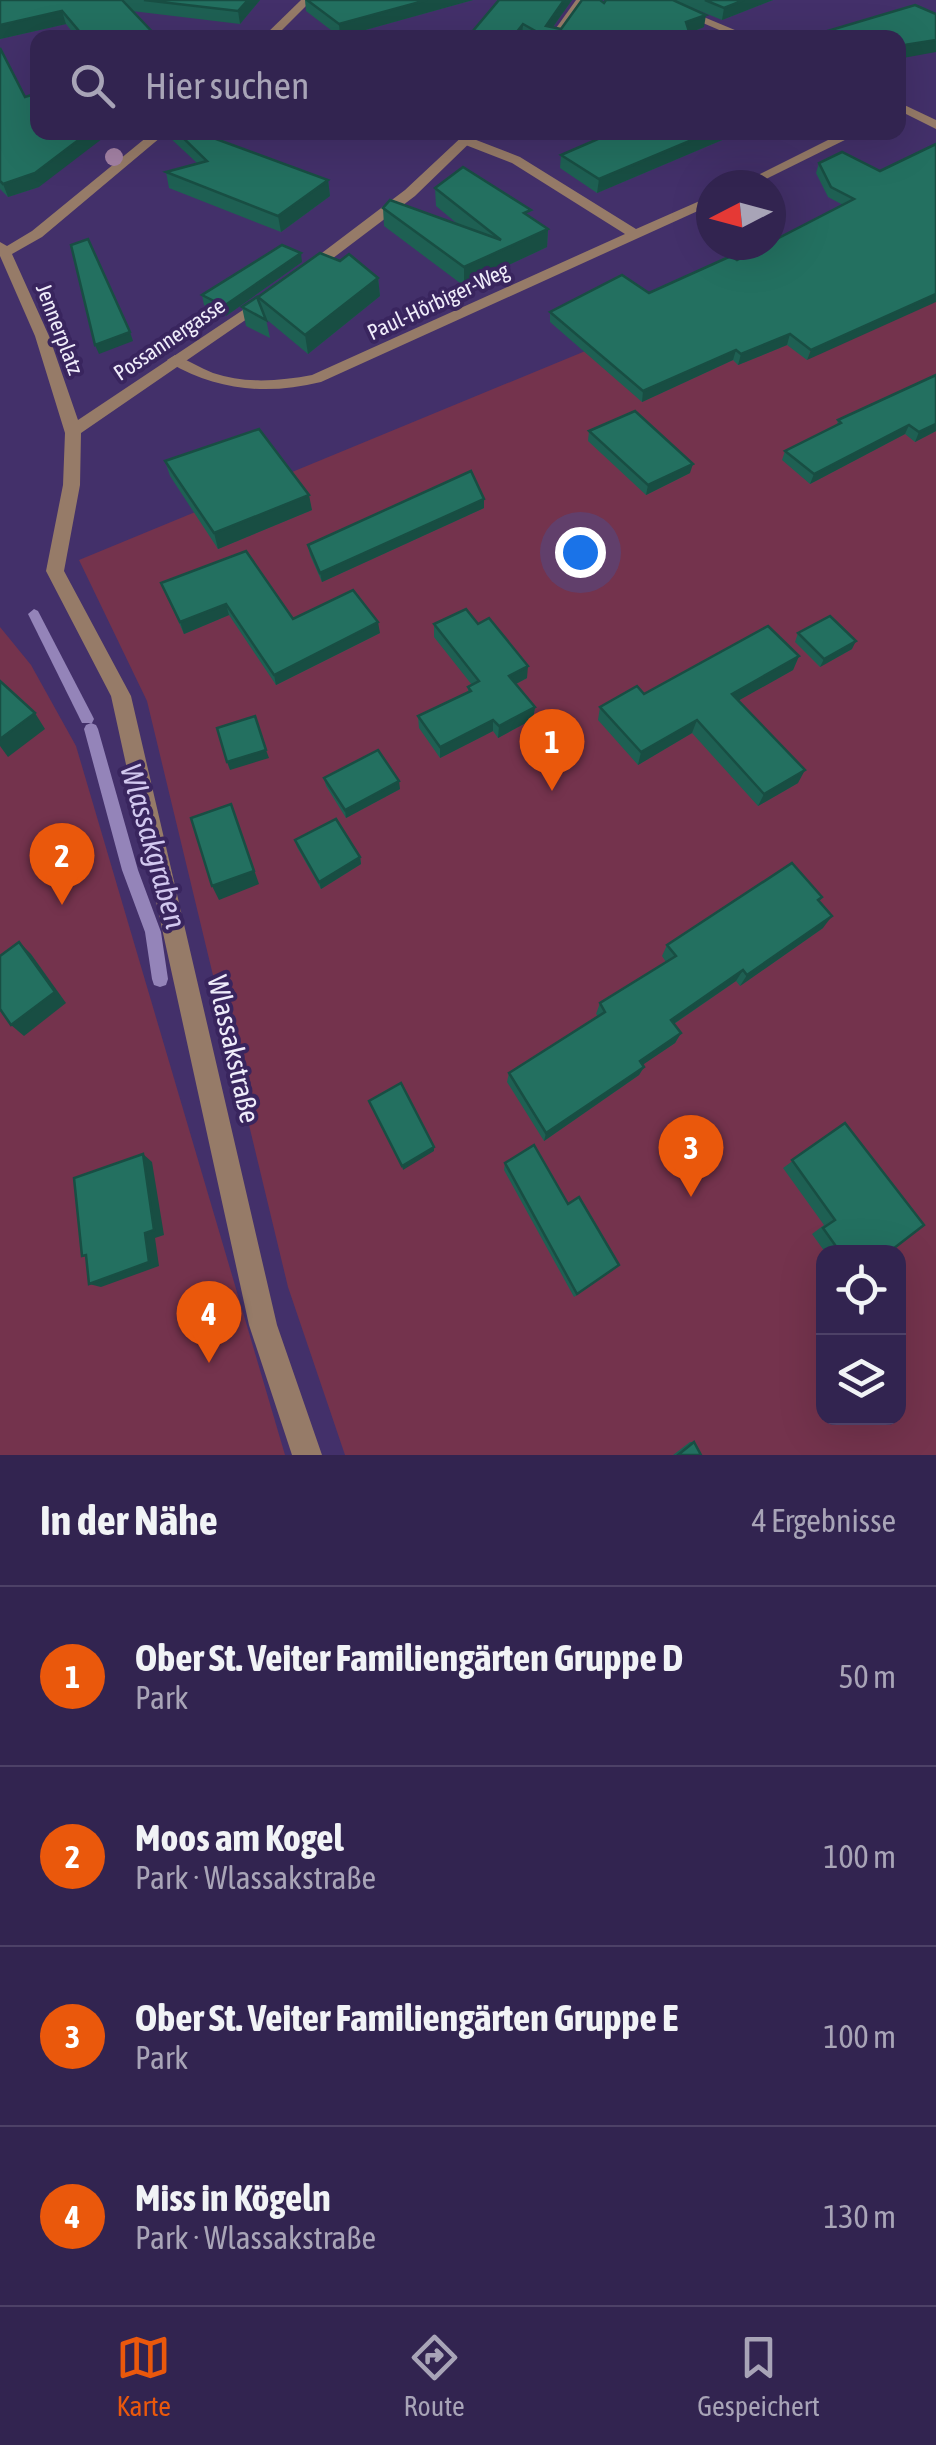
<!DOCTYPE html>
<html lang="de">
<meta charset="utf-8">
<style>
:root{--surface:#322450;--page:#3a2c57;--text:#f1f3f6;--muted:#a8a4b7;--line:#4d4167;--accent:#ea580c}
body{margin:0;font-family:"Asap Condensed",sans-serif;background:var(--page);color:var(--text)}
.controls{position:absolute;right:30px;bottom:30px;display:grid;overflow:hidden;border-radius:20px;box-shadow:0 10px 40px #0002}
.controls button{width:90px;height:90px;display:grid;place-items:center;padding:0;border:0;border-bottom:2px solid var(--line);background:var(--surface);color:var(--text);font:50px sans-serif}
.compass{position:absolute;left:696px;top:170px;width:90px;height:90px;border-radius:50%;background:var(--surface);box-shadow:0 10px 40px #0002;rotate:264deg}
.you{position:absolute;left:580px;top:552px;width:35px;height:35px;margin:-25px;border:8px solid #fff;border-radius:50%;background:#1a73e8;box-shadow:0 0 0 15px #1a73e833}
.badge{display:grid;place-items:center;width:65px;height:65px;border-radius:50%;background:var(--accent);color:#fff;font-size:32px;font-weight:700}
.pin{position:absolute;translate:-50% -82px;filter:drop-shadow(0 2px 5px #0008)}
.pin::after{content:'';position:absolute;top:52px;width:35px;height:30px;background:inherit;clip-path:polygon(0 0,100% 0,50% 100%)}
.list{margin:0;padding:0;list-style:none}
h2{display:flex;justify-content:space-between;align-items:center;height:130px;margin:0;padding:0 40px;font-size:42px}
h2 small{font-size:32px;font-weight:400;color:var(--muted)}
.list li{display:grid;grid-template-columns:65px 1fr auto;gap:30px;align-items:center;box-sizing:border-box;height:180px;padding:0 40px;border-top:2px solid var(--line)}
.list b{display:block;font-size:38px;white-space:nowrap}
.list p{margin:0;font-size:32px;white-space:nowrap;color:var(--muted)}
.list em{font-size:32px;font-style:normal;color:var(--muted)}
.icon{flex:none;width:55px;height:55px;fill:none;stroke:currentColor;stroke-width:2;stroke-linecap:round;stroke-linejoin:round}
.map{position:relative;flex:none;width:936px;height:1455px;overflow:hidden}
.search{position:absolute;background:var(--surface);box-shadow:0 10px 40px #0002;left:30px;right:30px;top:30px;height:110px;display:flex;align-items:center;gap:25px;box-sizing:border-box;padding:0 35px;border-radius:20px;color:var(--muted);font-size:38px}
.sheet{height:850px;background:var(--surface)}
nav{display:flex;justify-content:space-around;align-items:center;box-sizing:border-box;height:140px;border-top:2px solid var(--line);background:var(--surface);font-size:28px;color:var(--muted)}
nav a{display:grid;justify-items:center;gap:5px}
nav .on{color:var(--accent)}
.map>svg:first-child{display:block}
.green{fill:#74334d;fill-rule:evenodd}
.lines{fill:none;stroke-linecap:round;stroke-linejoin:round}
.stream{fill:#9484b9;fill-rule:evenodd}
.service{fill:#967b68;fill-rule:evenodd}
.minor{fill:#967b68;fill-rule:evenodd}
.tree{fill:#a482a5}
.wall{fill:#1e6053}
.shaded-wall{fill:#184e43}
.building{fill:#237060;stroke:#184e43;stroke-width:2.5}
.labels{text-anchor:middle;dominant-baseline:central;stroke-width:8;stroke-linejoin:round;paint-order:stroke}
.far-street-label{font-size:22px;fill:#efecfa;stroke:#39255e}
.street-label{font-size:28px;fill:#efecfa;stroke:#39255e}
.water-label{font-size:30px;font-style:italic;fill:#d2c8ef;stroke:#39255e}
</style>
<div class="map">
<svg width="936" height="1455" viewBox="0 0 936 1455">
<rect width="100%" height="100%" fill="#43306a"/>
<g class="green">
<path d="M936,194V1455H345L288,1287L147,701L79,560L629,333ZM824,1252H898V1418H824Z"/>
<polygon points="0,627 31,665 76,746 285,1455 0,1455"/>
</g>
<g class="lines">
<g class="stream">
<polygon points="34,609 38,611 92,715 94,719 92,723 82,723 28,614"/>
<polygon points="91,723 96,725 98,729 138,870 161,932 168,979 166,985 160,987 154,985 152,979 145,932 122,870 84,729 86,725"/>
</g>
<g class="service">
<polygon points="649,0 663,0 754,38 738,38"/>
<polygon points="898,102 936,120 936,129 898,110"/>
<polygon points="844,132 861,132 754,185 738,185"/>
<path d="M463,138H471L520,157L636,229L711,196V205L321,382C268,395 218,391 170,363L167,360L175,355C188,360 200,368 213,373C245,384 280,381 312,375L625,234L512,163L463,144Z"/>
</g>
<g class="minor">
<polygon points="301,0 312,0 274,38 262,38"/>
<polygon points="576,0 586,0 560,38 549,38"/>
<polygon points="153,132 167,132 42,237 12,254 49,336 78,420 258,300 270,303 81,433 80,485 64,571 131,696 277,1325 322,1455 292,1455 249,1325 111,696 46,571 63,485 65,433 35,336 0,256 0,242 7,246 32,231"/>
<polygon points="467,132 481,132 415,196 312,274 302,274 302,268 405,190"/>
</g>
</g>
<circle class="tree" cx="114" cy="157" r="9"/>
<g class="wall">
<polygon points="0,0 260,0 240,24 132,11 158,38 77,38 66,24 0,39"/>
<polygon points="305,0 473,0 340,37 306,11"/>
<polygon points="572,0 553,27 561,29 604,3 606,0 773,0 722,20 678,2 704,27 690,33 691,38 467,38"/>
<polygon points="0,48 39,187 8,197 0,189"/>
<polygon points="167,132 197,132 328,180 330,196 281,232 169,188 166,172 197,163 168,136"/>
<polygon points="614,132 741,132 597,193 560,168 561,155"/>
<polygon points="819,163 880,171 807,360 787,345 738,365 733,360 642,402 550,322 550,312 649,293 737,260 843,205 828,197 816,173"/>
<polygon points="435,188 531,218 548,229 547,247 464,286 384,226 383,208 460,226 436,206"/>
<polygon points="302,262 226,316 204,305 202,295"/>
<polygon points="378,278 380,296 308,354 266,319 270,338 246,326 242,307 259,302 258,297"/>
<polygon points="936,375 936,431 915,442 905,434 810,484 782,460 785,451 837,425 838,420"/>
<polygon points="589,431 690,473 646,495 588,441"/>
<polygon points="165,461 312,510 218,549 170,476"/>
<polygon points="484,499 484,508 322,582 310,555 308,545"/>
<polygon points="161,583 293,619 380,633 276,685 229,615 184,634"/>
<polygon points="434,624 527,678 516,684 535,707 533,719 498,738 493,731 440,758 419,728 418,716 468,693 468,687 472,685 434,637"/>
<polygon points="798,633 852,649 820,667 795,642"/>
<polygon points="799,656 793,670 739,700 798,783 758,806 692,733 638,765 598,720 600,707 644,694"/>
<polygon points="324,778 400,789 346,818 326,786"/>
<polygon points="295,840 360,857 361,864 321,889 297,847"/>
<polygon points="822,897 819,902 823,928 740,986 736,981 674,1024 681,1033 675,1043 642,1065 644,1067 639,1075 544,1141 507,1082 509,1073 598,1016 596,1014 600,1003 666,962 662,956 667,945"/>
<polygon points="845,1123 889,1252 825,1252 812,1234 824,1225 783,1168"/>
<polygon points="505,1163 619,1265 574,1297 504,1170"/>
<polygon points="690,1442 694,1442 701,1455 673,1455"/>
</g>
<g class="shaded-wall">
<polygon points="248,0 260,0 240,24 238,11"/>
<polygon points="427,0 473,0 340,37 339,24"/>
<polygon points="564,0 572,0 545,38 546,26"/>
<polygon points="744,0 773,0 722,20 724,8"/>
<polygon points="62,11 66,24 0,39 0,25"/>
<polygon points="706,15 704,27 684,35 686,22"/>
<polygon points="523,24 522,38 512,38"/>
<polygon points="936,40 936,52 903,58 900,66 898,66 898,46"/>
<polygon points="89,132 111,132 39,187 8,197 3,184"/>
<polygon points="711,132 741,132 597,193 599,179"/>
<polygon points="328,180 330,196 281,232 278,216"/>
<polygon points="548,229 547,247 464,286 464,267"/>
<polygon points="301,253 302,262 226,316 224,306"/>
<polygon points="378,278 380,296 308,354 305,335"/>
<polygon points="936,294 936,302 807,360 811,350"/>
<polygon points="130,332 133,341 99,354 95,345"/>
<polygon points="790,334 787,345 738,365 741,354"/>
<polygon points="736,350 733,360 642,402 643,391"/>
<polygon points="936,424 936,431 915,442 919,432"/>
<polygon points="909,425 905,434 810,484 814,474"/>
<polygon points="693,464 690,473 646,495 648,485"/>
<polygon points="309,495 312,510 218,549 214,533"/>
<polygon points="484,499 484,508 322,582 320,573"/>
<polygon points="226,604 229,615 184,634 180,622"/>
<polygon points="378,622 380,633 276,685 274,675"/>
<polygon points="856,641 852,649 820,667 824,659"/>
<polygon points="799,656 793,670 727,707 732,694"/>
<polygon points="528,666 527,678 508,688 509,676"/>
<polygon points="535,707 533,719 498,738 499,726"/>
<polygon points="35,713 45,729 8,757 0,746 0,739"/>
<polygon points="493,720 493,731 440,758 440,747"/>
<polygon points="697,720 692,733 638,765 641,752"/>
<polygon points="266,750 269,758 230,770 227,762"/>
<polygon points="805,770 798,783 758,806 764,794"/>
<polygon points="399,781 400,789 346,818 345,810"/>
<polygon points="236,819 259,884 219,900 212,886"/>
<polygon points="360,857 361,864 321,889 319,882"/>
<polygon points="832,916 823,928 740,986 747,975"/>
<polygon points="19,942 31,954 66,1003 24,1036 11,1025"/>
<polygon points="743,970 736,981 666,1029 671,1020"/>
<polygon points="681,1033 675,1043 635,1070 640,1061"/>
<polygon points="644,1067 639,1075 544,1141 546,1133"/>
<polygon points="434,1147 434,1151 403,1170 402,1166"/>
<polygon points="143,1154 152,1162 164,1235 155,1238 159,1266 101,1287 89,1284 145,1233"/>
</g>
<g class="building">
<polygon points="0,0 122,0 158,38 85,38 62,11 0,25"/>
<polygon points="144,0 248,0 238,11"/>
<polygon points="307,0 427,0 339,24"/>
<polygon points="499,0 564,0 546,26 561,29 582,0 600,0 604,3 606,0 673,0 706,15 686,22 691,38 548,38 523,24 512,38 467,38"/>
<polygon points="705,0 744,0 724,8"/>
<polygon points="915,5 936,14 936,40 898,46 898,38 804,38"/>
<polygon points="0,48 25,97 38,93 38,132 89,132 35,173 3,184 0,181"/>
<polygon points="177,132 197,132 328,180 278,216 166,172 207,161"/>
<polygon points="614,132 711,132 599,179 561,155"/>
<polygon points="936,144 936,294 811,350 790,334 741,354 736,350 643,391 550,312 622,275 649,293 731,256 737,260 766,245 771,245 771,242 854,199 831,187 819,163 842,152 880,171"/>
<polygon points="463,167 531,210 524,213 548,229 464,267 383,208 390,200 501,240 435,188"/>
<polygon points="88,239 130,332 95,345 71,245"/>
<polygon points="282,245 301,253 224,306 202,295"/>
<polygon points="320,253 340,261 349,254 378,278 305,335 258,297"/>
<polygon points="257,297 266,320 242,307"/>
<polygon points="936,375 936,424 919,432 909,425 814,474 785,451 841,423 838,420"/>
<polygon points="635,411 693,464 648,485 589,431"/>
<polygon points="259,429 309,495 214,533 165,461"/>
<polygon points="471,471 484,499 320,573 308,545"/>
<polygon points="246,551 293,619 353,590 378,622 274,675 226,604 180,622 161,583"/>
<polygon points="466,609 478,624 489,618 528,666 509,676 535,707 499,726 493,720 440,747 418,716 471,691 468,687 479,681 434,624"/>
<polygon points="830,616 856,641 824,659 798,633"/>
<polygon points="768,626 799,656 732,694 805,770 764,794 697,720 641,752 600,707 637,686 644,694"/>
<polygon points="0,681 35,713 0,739"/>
<polygon points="255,716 266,750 227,762 217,728"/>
<polygon points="378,750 399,781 345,810 324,778"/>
<polygon points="231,804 254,871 212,886 191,818"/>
<polygon points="336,819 360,857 319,882 295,840"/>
<polygon points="792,863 822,897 818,900 832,916 747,975 743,970 671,1020 681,1033 640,1061 644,1067 546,1133 509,1073 605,1012 600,1003 676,956 667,945"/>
<polygon points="19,942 55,992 11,1025 0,1009 0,956"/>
<polygon points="401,1083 434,1147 402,1166 369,1101"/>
<polygon points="845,1123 924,1225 889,1252 840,1252 823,1228 835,1220 792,1160"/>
<polygon points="534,1145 568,1204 579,1197 619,1265 577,1294 505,1163"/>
<polygon points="143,1154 154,1230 145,1233 149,1262 89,1284 86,1255 82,1256 74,1178"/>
<polygon points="694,1442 701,1455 678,1455"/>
</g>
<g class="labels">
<g class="far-street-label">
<text transform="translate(438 301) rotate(-25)">Paul-Hörbiger-Weg</text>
<text transform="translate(60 329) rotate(69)">Jennerplatz</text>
<text transform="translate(169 339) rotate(-34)">Possannergasse</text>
</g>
<g class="street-label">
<text transform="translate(234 1049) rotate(77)">Wlassakstraße</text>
</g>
<g class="water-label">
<text transform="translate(154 846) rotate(74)">Wlassakgraben</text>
</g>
</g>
</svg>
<div class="controls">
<button><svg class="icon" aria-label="locate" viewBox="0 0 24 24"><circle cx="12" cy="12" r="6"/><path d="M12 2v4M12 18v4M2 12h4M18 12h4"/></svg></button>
<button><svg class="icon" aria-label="layers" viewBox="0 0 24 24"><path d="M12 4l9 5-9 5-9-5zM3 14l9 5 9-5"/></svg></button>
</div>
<svg class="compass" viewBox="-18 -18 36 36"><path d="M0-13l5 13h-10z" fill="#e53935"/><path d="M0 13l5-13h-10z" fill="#a8a4b7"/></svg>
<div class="you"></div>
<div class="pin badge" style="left:552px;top:791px">1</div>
<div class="pin badge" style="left:62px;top:905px">2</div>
<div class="pin badge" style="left:691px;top:1197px">3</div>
<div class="pin badge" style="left:209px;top:1363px">4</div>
<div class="search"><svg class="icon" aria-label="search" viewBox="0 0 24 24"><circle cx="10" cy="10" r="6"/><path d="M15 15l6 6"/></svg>Hier suchen</div>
</div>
<section class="sheet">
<h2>In der Nähe<small>4 Ergebnisse</small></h2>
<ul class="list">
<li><span class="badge">1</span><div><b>Ober St. Veiter Familiengärten Gruppe D</b><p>Park</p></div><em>50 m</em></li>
<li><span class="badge">2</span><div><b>Moos am Kogel</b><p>Park · Wlassakstraße</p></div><em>100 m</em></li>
<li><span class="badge">3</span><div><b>Ober St. Veiter Familiengärten Gruppe E</b><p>Park</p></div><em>100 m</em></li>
<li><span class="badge">4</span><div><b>Miss in Kögeln</b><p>Park · Wlassakstraße</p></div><em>130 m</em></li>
</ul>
</section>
<nav>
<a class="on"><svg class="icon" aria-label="map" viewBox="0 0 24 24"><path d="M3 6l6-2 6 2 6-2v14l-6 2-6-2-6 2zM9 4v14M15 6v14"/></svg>Karte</a>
<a><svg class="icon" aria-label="directions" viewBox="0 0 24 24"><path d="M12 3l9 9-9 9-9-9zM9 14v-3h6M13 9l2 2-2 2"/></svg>Route</a>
<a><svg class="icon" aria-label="saved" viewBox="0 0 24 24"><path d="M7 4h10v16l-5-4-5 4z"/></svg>Gespeichert</a>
</nav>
